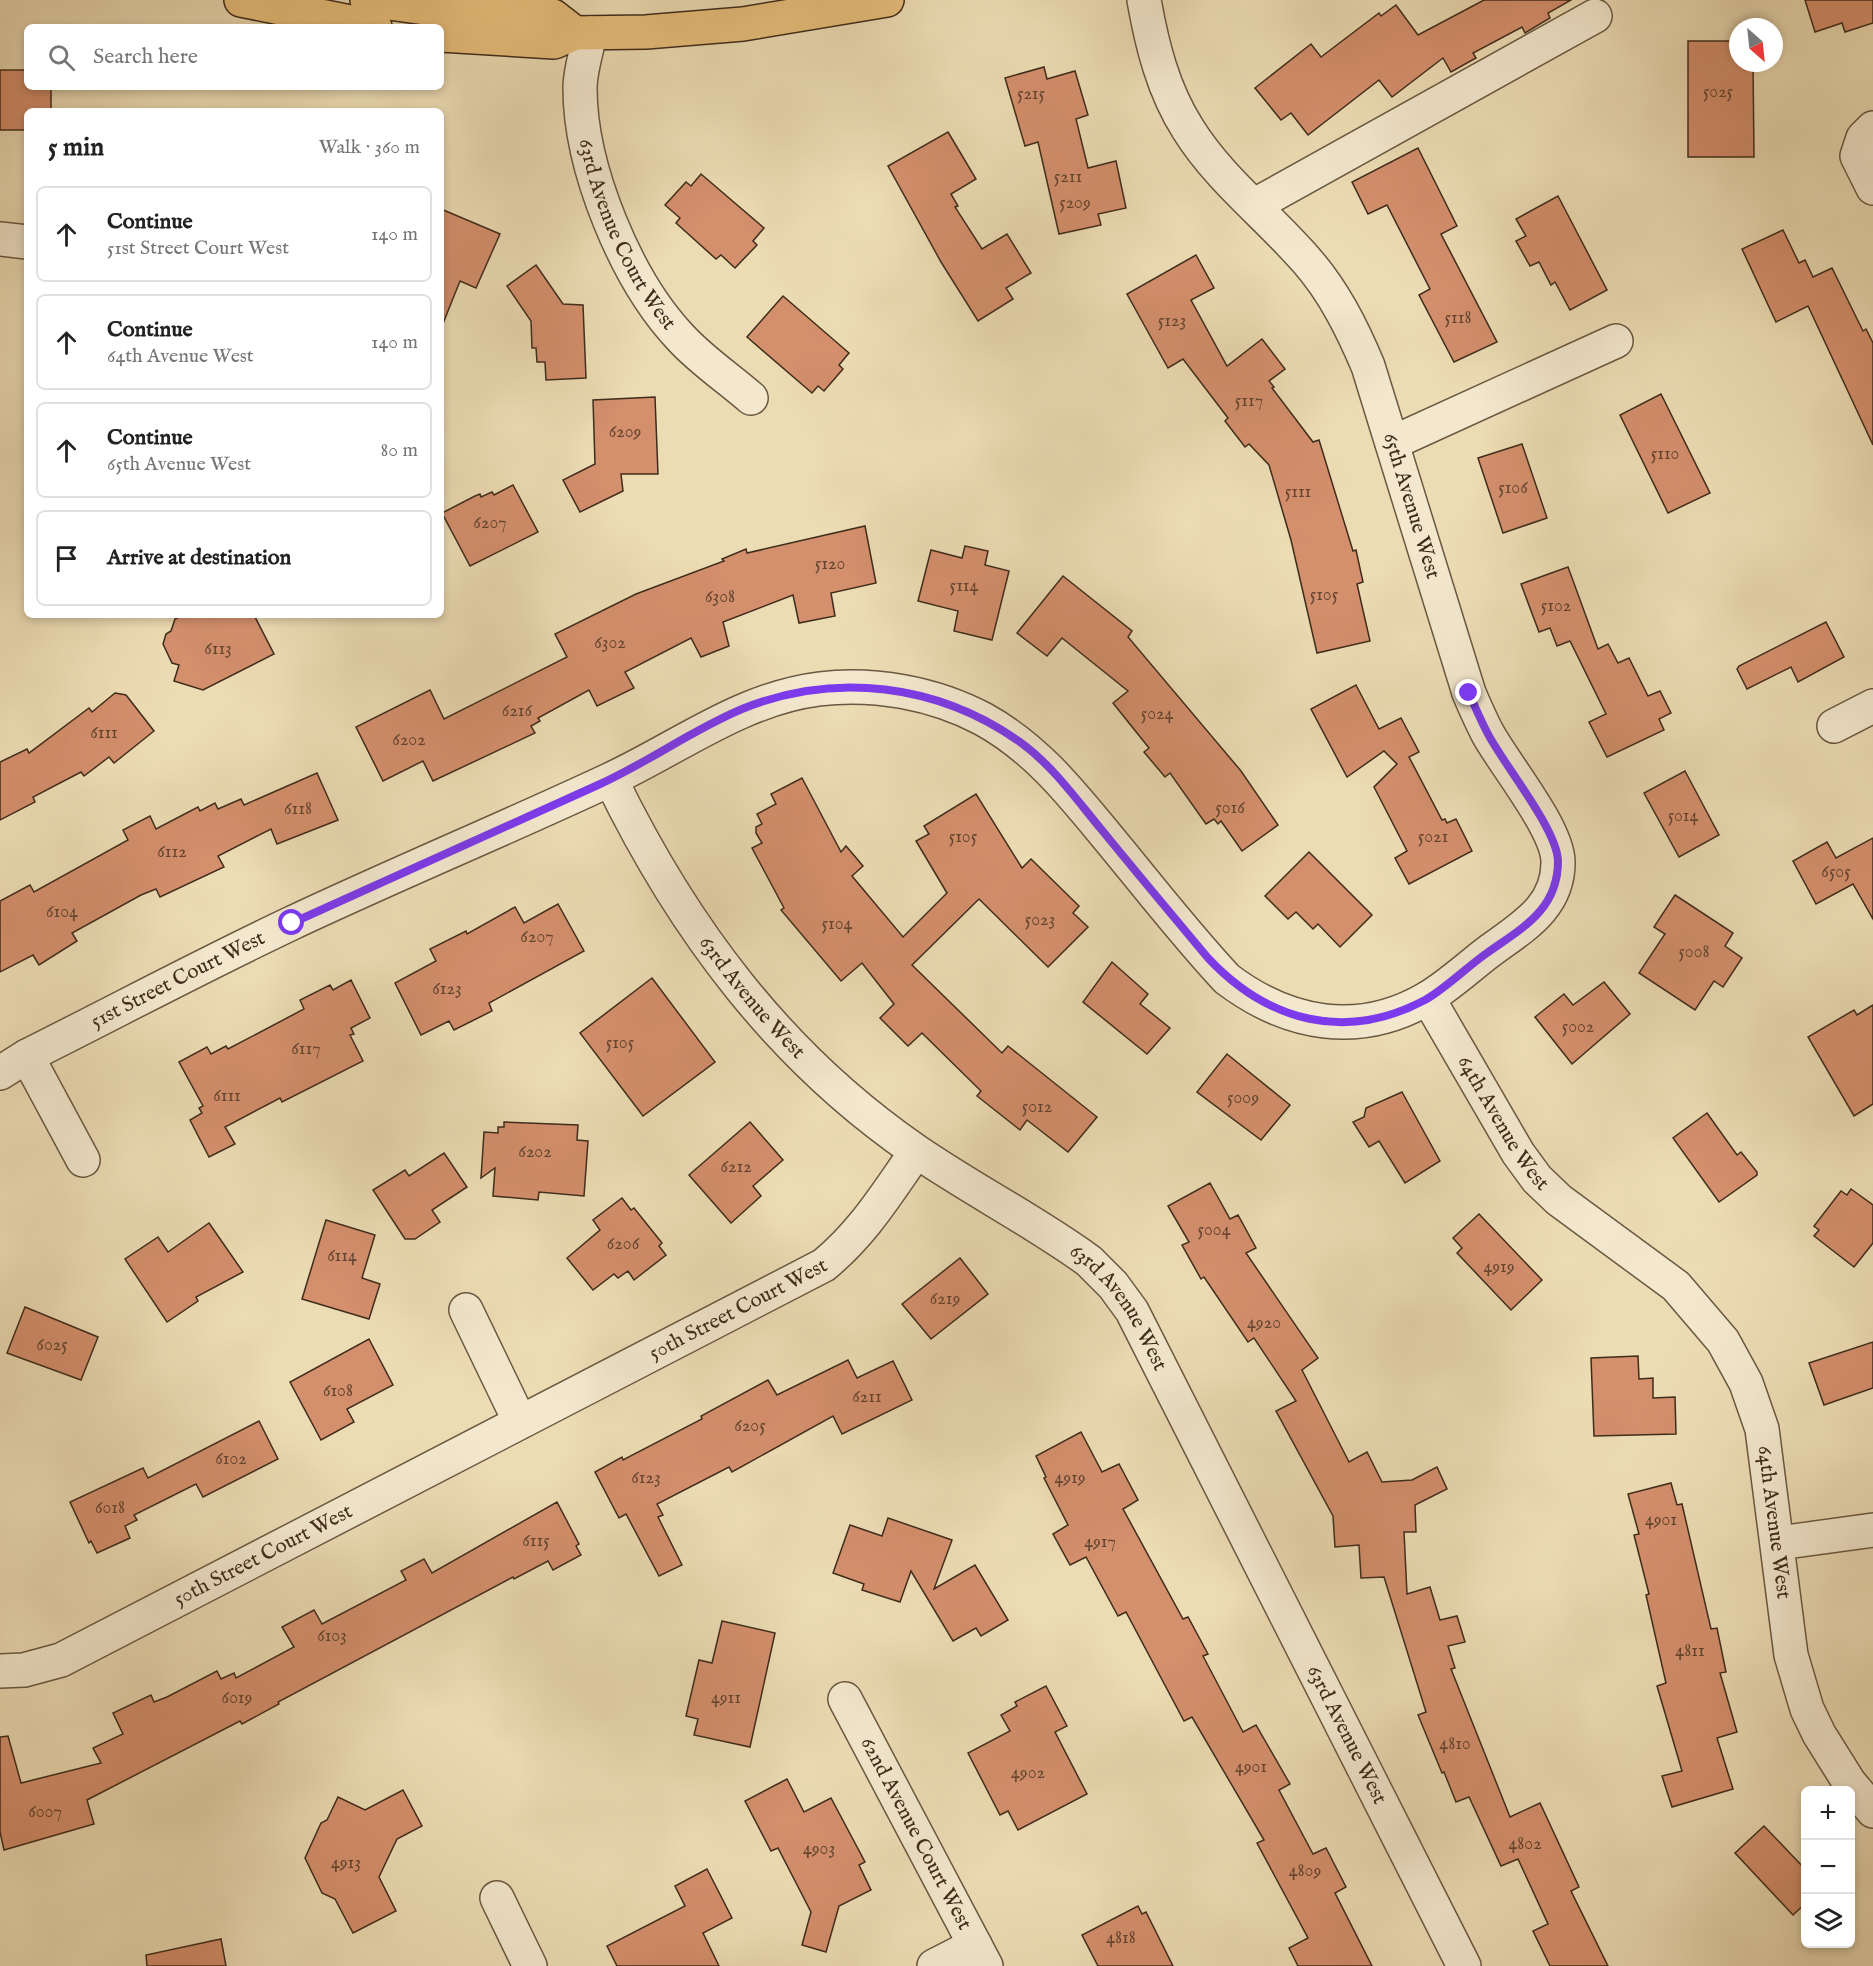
<!DOCTYPE html>
<meta charset="utf-8">
<style>
:root{--surface:#fff;--page:#f2f2f2;--text:#222;--muted:#767676;--line:#e0e0e0}
body{margin:0;font-family:"IM FELL English",serif;background:var(--page);color:var(--text)}
.controls{position:absolute;right:18px;bottom:18px;display:grid;overflow:hidden;border-radius:9px;box-shadow:0 3px 9px #0003}
.controls button{width:54px;height:54px;display:grid;place-items:center;padding:0;border:0;border-bottom:2px solid var(--line);background:var(--surface);color:var(--text);font:30px sans-serif}
.compass{position:absolute;left:1729px;top:18px;width:54px;height:54px;border-radius:50%;background:var(--surface);box-shadow:0 3px 9px #0003;rotate:153deg}
.stop{position:absolute;width:18px;height:18px;margin:-14px;border:4px solid #7c3aed;border-radius:50%;background:#fff}
.stop.end{background:#7c3aed;border-color:#fff;box-shadow:0 2px 6px #0008}
.list{margin:0;padding:0;list-style:none}
h2{display:flex;justify-content:space-between;align-items:center;height:78px;margin:0;padding:0 24px;font-size:26px}
h2 small{font-size:20px;font-weight:400;color:var(--muted)}
.list li{display:grid;grid-template-columns:39px 1fr auto;gap:18px;align-items:center;box-sizing:border-box;height:96px;margin:0 12px 12px;padding:0 12px;border:2px solid var(--line);border-radius:9px}
.list b{display:block;font-size:22px;white-space:nowrap}
.list p{margin:0;font-size:20px;white-space:nowrap;color:var(--muted)}
.list em{font-size:20px;font-style:normal;color:var(--muted)}
.icon{flex:none;width:33px;height:33px;fill:none;stroke:currentColor;stroke-width:2;stroke-linecap:round;stroke-linejoin:round}
.map{position:relative;flex:none;width:1873px;height:1966px;overflow:hidden}
.search{position:absolute;background:var(--surface);box-shadow:0 3px 9px #0003;left:24px;top:24px;width:420px;height:66px;display:flex;align-items:center;gap:15px;box-sizing:border-box;padding:0 21px;border-radius:9px;color:var(--muted);font-size:22px}
.panel{position:absolute;background:var(--surface);box-shadow:0 3px 9px #0003;left:24px;top:108px;width:420px;height:510px;border-radius:9px}
.map>svg:first-child{display:block}
.building{fill:#d48f6d;stroke:#3f2c1b;stroke-width:1.5}
.lines{fill:none;stroke-linecap:round;stroke-linejoin:round}
.minor-casing{stroke:#6a5841;stroke-width:36}
.major-casing{stroke:#3f2c1b;stroke-width:36}
.minor{stroke:#f3e8ce;stroke-width:33}
.major{stroke:#e6be7a;stroke-width:33}
.route{stroke:#7c3aed;stroke-width:8}
.labels{text-anchor:middle;dominant-baseline:central;stroke-width:4.5;stroke-linejoin:round;paint-order:stroke}
.number-label{font-size:18px;fill:#644530}
.street-label{font-size:21px;fill:#3f2c1b;stroke:#f3e8ce}
</style>
<div class="map">
<svg width="1873" height="1966" viewBox="0 0 1873 1966">
<rect width="100%" height="100%" fill="#ecdcb4"/>
<filter id="stains"><feTurbulence type="fractalNoise" baseFrequency=".00333" numOctaves="4"/><feColorMatrix values="0 0 0 0 .2 0 0 0 0 .09 0 0 0 0 .02 0 0 0 .5 -.17"/></filter>
<radialGradient id="worn" r=".72"><stop offset=".6" stop-color="#630" stop-opacity="0"/><stop offset="1" stop-color="#630" stop-opacity=".3"/></radialGradient>
<g class="building">
<polygon points="1484,0 1571,0 1548,13 1550,18 1525,33 1522,27 1473,53 1476,58 1451,72 1443,58 1392,97 1379,80 1308,135 1291,113 1281,120 1255,88 1311,44 1321,57 1379,13 1381,16 1396,5 1418,35"/>
<polygon points="1805,0 1873,0 1873,23 1845,32 1842,23 1815,32"/>
<polygon points="1688,41 1738,41 1738,63 1753,63 1754,157 1688,157"/>
<polygon points="1044,67 1047,79 1075,71 1088,115 1076,119 1088,168 1116,161 1126,208 1098,214 1101,225 1059,234 1038,142 1025,146 1005,78"/>
<polygon points="0,70 27,70 27,87 51,87 51,111 27,111 27,130 0,130"/>
<polygon points="948,132 976,179 951,194 958,206 955,207 982,249 1007,234 1031,273 1006,288 1013,299 978,321 941,262 888,166"/>
<polygon points="1418,148 1457,226 1441,234 1497,342 1454,362 1419,295 1430,289 1387,205 1368,214 1352,182"/>
<polygon points="701,174 764,228 753,241 757,245 735,268 721,255 716,259 676,223 680,218 665,205 686,182 691,186"/>
<polygon points="1558,196 1607,290 1570,310 1555,282 1551,285 1539,262 1530,266 1516,241 1526,236 1516,219"/>
<polygon points="441,209 500,234 476,288 460,281 442,326"/>
<polygon points="1783,230 1799,263 1805,260 1813,277 1832,268 1863,331 1866,329 1873,343 1873,445 1808,306 1776,322 1742,249"/>
<polygon points="1196,255 1214,288 1191,300 1227,366 1262,339 1285,369 1269,381 1274,387 1272,388 1313,442 1319,440 1353,551 1356,550 1363,582 1357,584 1370,641 1317,653 1291,540 1269,465 1249,444 1245,447 1225,421 1228,418 1183,359 1168,368 1127,294"/>
<polygon points="536,265 563,304 583,305 586,378 546,380 545,362 537,362 536,348 532,348 531,321 507,286"/>
<polygon points="783,296 849,353 839,365 843,369 824,391 818,386 812,393 747,337"/>
<polygon points="1661,394 1710,493 1668,513 1620,415"/>
<polygon points="655,397 658,474 621,474 623,491 580,512 563,480 595,464 593,400"/>
<polygon points="1522,444 1547,518 1503,533 1478,458"/>
<polygon points="513,485 538,532 470,566 442,513 475,496 480,494 481,497 492,492 494,495"/>
<polygon points="865,526 876,583 831,593 835,616 799,623 793,595 723,622 729,646 701,657 691,638 625,672 634,688 597,706 589,690 538,718 540,721 531,726 535,733 433,781 423,761 383,781 356,727 430,690 444,719 567,657 555,634 636,594 724,561 722,559 746,549 747,553"/>
<polygon points="965,546 988,551 985,565 1009,571 992,640 954,631 958,611 918,601 931,550 962,558"/>
<polygon points="1568,567 1598,649 1608,644 1618,663 1629,658 1648,696 1660,691 1671,713 1659,719 1664,730 1607,757 1589,722 1606,714 1570,641 1557,646 1550,628 1539,632 1521,584"/>
<polygon points="1063,576 1132,631 1128,637 1241,771 1278,825 1242,851 1221,821 1218,824 1214,819 1206,824 1170,773 1165,777 1144,752 1149,748 1113,703 1128,691 1062,638 1047,656 1017,633"/>
<polygon points="183,615 254,615 274,654 203,690 174,681 179,665 172,663 163,644 166,634 171,631 175,619"/>
<polygon points="1826,622 1844,657 1798,682 1791,667 1747,689 1737,669 1739,666"/>
<polygon points="1356,685 1379,729 1401,718 1419,752 1409,757 1442,820 1445,819 1447,823 1456,819 1472,851 1409,884 1395,858 1407,851 1374,787 1397,764 1384,751 1347,777 1311,709"/>
<polygon points="115,693 126,695 154,731 114,763 109,757 84,776 81,772 33,797 35,802 0,820 0,762 27,749 29,753 89,708 92,712"/>
<polygon points="1685,771 1719,835 1679,857 1644,793"/>
<polygon points="317,773 338,820 277,844 271,829 218,856 224,867 160,897 156,889 141,895 72,933 77,941 39,965 33,955 0,972 0,901 30,885 34,892 128,840 123,830 150,816 156,829 198,807 200,811 215,803 218,809 241,799 244,805"/>
<polygon points="802,778 841,852 846,846 863,866 852,876 903,937 947,893 916,841 929,834 924,826 976,794 1022,868 1031,859 1079,906 1073,913 1088,927 1048,967 979,899 912,965 1002,1053 1008,1046 1097,1117 1068,1152 1027,1120 1020,1130 977,1096 981,1091 922,1033 908,1046 880,1018 894,1004 862,963 841,981 781,910 784,908 752,848 762,843 756,833 756,827 762,824 757,814 776,804 771,794"/>
<polygon points="1873,838 1873,919 1853,884 1816,904 1793,861 1827,842 1836,858"/>
<polygon points="1309,852 1372,915 1340,947 1318,924 1313,929 1296,912 1288,919 1265,896"/>
<polygon points="1675,895 1733,933 1725,946 1742,958 1723,987 1714,981 1695,1010 1639,973 1665,934 1654,927"/>
<polygon points="558,904 584,951 489,1003 492,1011 454,1030 449,1021 421,1035 395,983 436,961 430,949 466,931 467,934 515,907 524,923"/>
<polygon points="1112,962 1148,994 1140,1004 1170,1028 1147,1054 1083,1002"/>
<polygon points="652,978 715,1062 643,1116 580,1033"/>
<polygon points="351,980 370,1018 351,1028 354,1034 350,1035 363,1061 282,1102 280,1098 225,1127 235,1144 209,1157 190,1120 202,1113 199,1108 203,1106 179,1062 207,1047 211,1054 226,1046 228,1049 304,1009 300,1000 330,985 333,990"/>
<polygon points="1604,982 1630,1014 1572,1064 1535,1017 1564,994 1573,1005"/>
<polygon points="1873,1005 1873,1104 1854,1116 1808,1037 1854,1010 1857,1015"/>
<polygon points="1227,1054 1290,1105 1261,1140 1197,1092"/>
<polygon points="1402,1092 1440,1161 1405,1183 1379,1141 1369,1147 1353,1122 1364,1117 1366,1108"/>
<polygon points="1707,1113 1737,1155 1741,1152 1757,1172 1757,1175 1719,1202 1673,1138"/>
<polygon points="504,1122 578,1125 577,1140 588,1141 584,1196 539,1192 538,1200 493,1196 495,1168 481,1178 484,1132 498,1133 498,1127 504,1127"/>
<polygon points="750,1122 783,1160 753,1186 761,1196 731,1223 689,1175"/>
<polygon points="444,1153 467,1187 432,1210 440,1222 415,1239 405,1239 373,1190 405,1170 409,1176"/>
<polygon points="1210,1183 1230,1219 1238,1215 1256,1248 1246,1253 1318,1358 1302,1370 1349,1462 1367,1452 1382,1482 1412,1480 1437,1467 1447,1489 1415,1505 1416,1532 1404,1532 1407,1594 1430,1587 1440,1620 1457,1616 1465,1642 1448,1646 1455,1668 1451,1669 1510,1817 1540,1803 1579,1887 1571,1891 1608,1966 1550,1966 1533,1931 1548,1924 1518,1859 1501,1866 1469,1797 1456,1802 1444,1772 1442,1773 1418,1715 1426,1712 1384,1577 1361,1578 1359,1545 1335,1547 1333,1516 1276,1411 1296,1401 1254,1338 1248,1342 1204,1277 1201,1279 1182,1245 1189,1242 1168,1206"/>
<polygon points="1851,1189 1873,1205 1873,1243 1854,1267 1814,1236 1819,1230 1814,1226 1841,1191 1847,1195"/>
<polygon points="622,1198 631,1210 634,1208 662,1243 659,1246 666,1255 634,1280 628,1271 618,1278 614,1274 593,1290 567,1258 600,1230 593,1220"/>
<polygon points="1479,1214 1542,1280 1511,1310 1457,1253 1462,1248 1453,1238"/>
<polygon points="326,1220 375,1235 362,1278 380,1284 369,1319 302,1299"/>
<polygon points="209,1223 243,1272 196,1297 198,1301 167,1322 125,1259 158,1237 168,1252"/>
<polygon points="960,1258 988,1294 931,1339 902,1304"/>
<polygon points="25,1307 98,1337 81,1380 7,1353"/>
<polygon points="369,1339 393,1385 347,1409 354,1422 321,1440 290,1382"/>
<polygon points="1873,1342 1873,1388 1824,1405 1809,1363"/>
<polygon points="1638,1356 1639,1379 1653,1378 1653,1398 1675,1397 1676,1434 1594,1436 1591,1358"/>
<polygon points="848,1360 857,1378 893,1361 912,1400 842,1434 833,1416 732,1472 729,1467 657,1504 663,1515 658,1517 682,1565 659,1576 626,1514 619,1518 595,1472 622,1457 623,1460 702,1419 701,1416 768,1380 777,1395"/>
<polygon points="259,1421 278,1459 203,1497 196,1484 134,1515 137,1520 125,1526 130,1538 97,1553 91,1541 89,1543 70,1502 143,1468 148,1478"/>
<polygon points="1081,1432 1102,1472 1119,1464 1138,1500 1123,1509 1183,1619 1188,1617 1208,1654 1203,1656 1243,1732 1256,1725 1290,1784 1279,1790 1313,1854 1326,1848 1346,1887 1335,1893 1372,1966 1298,1966 1289,1948 1308,1938 1257,1843 1264,1840 1192,1717 1184,1721 1126,1612 1118,1616 1086,1557 1070,1565 1053,1534 1068,1525 1044,1478 1046,1477 1036,1456"/>
<polygon points="1671,1483 1677,1505 1682,1504 1711,1629 1717,1628 1726,1672 1720,1673 1737,1732 1717,1738 1733,1789 1672,1807 1662,1776 1682,1771 1657,1686 1666,1683 1646,1595 1649,1594 1634,1535 1639,1534 1628,1494"/>
<polygon points="557,1502 579,1544 576,1546 581,1555 553,1570 548,1561 514,1579 513,1577 278,1702 279,1704 242,1724 240,1721 87,1800 94,1824 4,1850 0,1832 0,1737 8,1736 21,1783 101,1763 93,1748 123,1734 113,1713 151,1695 154,1702 167,1697 217,1671 221,1679 234,1673 236,1678 294,1647 282,1627 314,1610 322,1624 406,1580 401,1571 424,1559 432,1573"/>
<polygon points="888,1518 952,1540 934,1589 975,1565 1008,1620 981,1636 976,1628 953,1641 911,1571 900,1602 862,1590 864,1584 833,1573 850,1525 882,1536"/>
<polygon points="722,1621 775,1633 750,1747 694,1735 698,1719 686,1716 699,1660 712,1663"/>
<polygon points="1046,1686 1067,1726 1055,1732 1087,1794 1018,1830 1008,1811 1000,1815 968,1753 1010,1731 1001,1715 1017,1706 1015,1702"/>
<polygon points="787,1779 804,1812 831,1798 865,1862 859,1865 871,1890 839,1906 826,1952 802,1945 811,1912 778,1848 771,1851 745,1801"/>
<polygon points="403,1790 422,1826 397,1839 379,1877 396,1911 353,1933 335,1899 322,1893 305,1858 321,1823 327,1820 338,1797 365,1810"/>
<polygon points="1764,1826 1806,1870 1806,1903 1793,1915 1735,1853"/>
<polygon points="707,1869 732,1918 703,1933 719,1966 617,1966 607,1946 685,1906 675,1886"/>
<polygon points="1138,1906 1142,1914 1146,1912 1173,1966 1098,1966 1082,1935"/>
<polygon points="221,1939 226,1966 147,1966 146,1955"/>
</g>
<g class="lines">
<defs>
<g id="minor">
<path id="s1" d="M590,33C587,51 580,70 580,88C580,168 626,280 681,338C701,360 728,378 751,398"/>
<polyline points="1873,128 1863,138 1857,156 1873,188"/>
<polyline points="1255,205 1595,16"/>
<polyline points="0,239 27,242"/>
<polyline points="1392,443 1616,341"/>
<polyline points="1834,726 1873,706"/>
<path id="s2" d="M611,780C683,928 779,1057 916,1151C973,1190 1034,1221 1089,1261L1113,1285L1132,1311L1464,1966"/>
<path id="s3" d="M1428,998L1518,1153L1537,1179L1559,1200L1676,1286L1723,1341L1746,1383L1762,1429L1791,1655L1807,1709L1819,1734L1849,1782L1873,1811"/>
<polyline points="27,1056 83,1160"/>
<path id="s4" d="M0,1073L27,1056C115,1012 203,965 292,923C396,874 502,830 607,781C677,749 740,699 819,689C873,682 934,693 983,719C1034,747 1068,789 1105,834C1145,882 1184,933 1227,979C1288,1025 1358,1038 1426,999C1446,988 1472,964 1491,950C1524,926 1559,906 1558,861C1557,828 1505,765 1488,734C1481,721 1475,707 1469,693L1368,366C1352,328 1334,292 1307,261C1268,216 1219,179 1188,129C1163,90 1152,45 1144,0"/>
<polyline points="466,1310 520,1422"/>
<polyline points="1779,1543 1873,1530"/>
<path id="s5" d="M0,1671L24,1670L61,1660L824,1265C864,1232 887,1193 916,1152"/>
<path id="s6" d="M845,1699L986,1966"/>
<polyline points="497,1898 530,1966"/>
<polyline points="934,1966 975,1945"/>
</g>
<g id="major">
<polyline points="241,0 375,27"/>
<polyline points="367,0 425,8 553,16 575,33"/>
<polyline points="441,35 554,42 575,33 646,32 743,24 887,0"/>
</g>
</defs>
<use href="#minor" class="minor-casing"/>
<use href="#major" class="major-casing"/>
<use href="#minor" class="minor"/>
<use href="#major" class="major"/>
</g>
<g class="lines">
<path class="route" d="M292,923C394,877 496,831 598,785C647,763 692,730 742,709C835,671 938,684 1020,742C1052,765 1076,799 1101,829C1136,872 1172,915 1208,958C1268,1022 1346,1042 1425,1000C1445,989 1468,966 1487,953C1522,928 1558,910 1558,861C1557,829 1504,765 1488,734C1481,721 1475,707 1469,693"/>
</g>
<g class="labels">
<g class="number-label">
<text x="1718" y="92">5025</text>
<text x="1031" y="94">5215</text>
<text x="1068" y="177">5211</text>
<text x="1075" y="203">5209</text>
<text x="1458" y="318">5118</text>
<text x="1172" y="321">5123</text>
<text x="1249" y="401">5117</text>
<text x="625" y="432">6209</text>
<text x="1665" y="454">5110</text>
<text x="1513" y="488">5106</text>
<text x="1298" y="492">5111</text>
<text x="490" y="523">6207</text>
<text x="830" y="564">5120</text>
<text x="964" y="586">5114</text>
<text x="1324" y="595">5105</text>
<text x="720" y="597">6308</text>
<text x="1556" y="606">5102</text>
<text x="610" y="643">6302</text>
<text x="218" y="649">6113</text>
<text x="517" y="711">6216</text>
<text x="1157" y="714">5024</text>
<text x="104" y="733">6111</text>
<text x="409" y="740">6202</text>
<text x="1230" y="808">5016</text>
<text x="298" y="809">6118</text>
<text x="1683" y="816">5014</text>
<text x="963" y="837">5105</text>
<text x="1433" y="837">5021</text>
<text x="172" y="852">6112</text>
<text x="1836" y="872">6505</text>
<text x="62" y="912">6104</text>
<text x="1040" y="920">5023</text>
<text x="837" y="924">5104</text>
<text x="537" y="937">6207</text>
<text x="1694" y="952">5008</text>
<text x="447" y="989">6123</text>
<text x="1578" y="1027">5002</text>
<text x="620" y="1043">5105</text>
<text x="306" y="1049">6117</text>
<text x="227" y="1096">6111</text>
<text x="1243" y="1098">5009</text>
<text x="1037" y="1107">5012</text>
<text x="535" y="1152">6202</text>
<text x="736" y="1167">6212</text>
<text x="1214" y="1230">5004</text>
<text x="623" y="1244">6206</text>
<text x="342" y="1256">6114</text>
<text x="1499" y="1267">4919</text>
<text x="945" y="1299">6219</text>
<text x="1264" y="1323">4920</text>
<text x="52" y="1345">6025</text>
<text x="338" y="1391">6108</text>
<text x="867" y="1397">6211</text>
<text x="750" y="1426">6205</text>
<text x="231" y="1459">6102</text>
<text x="646" y="1478">6123</text>
<text x="1070" y="1478">4919</text>
<text x="110" y="1508">6018</text>
<text x="1661" y="1520">4901</text>
<text x="536" y="1541">6115</text>
<text x="1100" y="1542">4917</text>
<text x="332" y="1636">6103</text>
<text x="1690" y="1651">4811</text>
<text x="237" y="1698">6019</text>
<text x="726" y="1698">4911</text>
<text x="1455" y="1744">4810</text>
<text x="1251" y="1767">4901</text>
<text x="1028" y="1773">4902</text>
<text x="45" y="1812">6007</text>
<text x="1525" y="1844">4802</text>
<text x="819" y="1849">4903</text>
<text x="346" y="1863">4913</text>
<text x="1305" y="1871">4809</text>
<text x="1121" y="1938">4818</text>
</g>
<g class="street-label">
<text stroke="none"><textPath href="#s1" startOffset="212">63rd Avenue Court West</textPath></text>
<text transform="translate(1411 506) rotate(73)">65th Avenue West</text>
<text stroke="none"><textPath href="#s4" startOffset="201">51st Street Court West</textPath></text>
<text stroke="none"><textPath href="#s2" startOffset="260">63rd Avenue West</textPath></text>
<text stroke="none"><textPath href="#s3" startOffset="146">64th Avenue West</textPath></text>
<text stroke="none"><textPath href="#s5" startOffset="825">50th Street Court West</textPath></text>
<text stroke="none"><textPath href="#s2" startOffset="746">63rd Avenue West</textPath></text>
<text stroke="none"><textPath href="#s3" startOffset="650">64th Avenue West</textPath></text>
<text stroke="none"><textPath href="#s5" startOffset="290">50th Street Court West</textPath></text>
<text stroke="none"><textPath href="#s2" startOffset="1232">63rd Avenue West</textPath></text>
<text stroke="none"><textPath href="#s6" startOffset="152">62nd Avenue Court West</textPath></text>
</g>
</g>
<rect width="100%" height="100%" filter="url(#stains)"/>
<rect width="100%" height="100%" fill="url(#worn)"/>
</svg>
<div class="controls">
<button>+</button>
<button>−</button>
<button><svg class="icon" aria-label="layers" viewBox="0 0 24 24"><path d="M12 4l9 5-9 5-9-5zM3 14l9 5 9-5"/></svg></button>
</div>
<svg class="compass" viewBox="-18 -18 36 36"><path d="M0-13l5 13h-10z" fill="#e53935"/><path d="M0 13l5-13h-10z" fill="#767676"/></svg>
<div class="stop" style="left:292px;top:923px"></div>
<div class="stop end" style="left:1469px;top:693px"></div>
<div class="search"><svg class="icon" aria-label="search" viewBox="0 0 24 24"><circle cx="10" cy="10" r="6"/><path d="M15 15l6 6"/></svg>Search here</div>
<section class="panel">
<h2>5 min<small>Walk · 360 m</small></h2>
<ul class="list">
<li><svg class="icon" aria-label="ahead" viewBox="0 0 24 24"><path d="M12 20V5M6 11l6-6 6 6"/></svg><div><b>Continue</b><p>51st Street Court West</p></div><em>140 m</em></li>
<li><svg class="icon" aria-label="ahead" viewBox="0 0 24 24"><path d="M12 20V5M6 11l6-6 6 6"/></svg><div><b>Continue</b><p>64th Avenue West</p></div><em>140 m</em></li>
<li><svg class="icon" aria-label="ahead" viewBox="0 0 24 24"><path d="M12 20V5M6 11l6-6 6 6"/></svg><div><b>Continue</b><p>65th Avenue West</p></div><em>80 m</em></li>
<li><svg class="icon" aria-label="arrive" viewBox="0 0 24 24"><path d="M6 21V4h12l-3 4 3 4H6"/></svg><div><b>Arrive at destination</b></div></li>
</ul>
</section>
</div>
